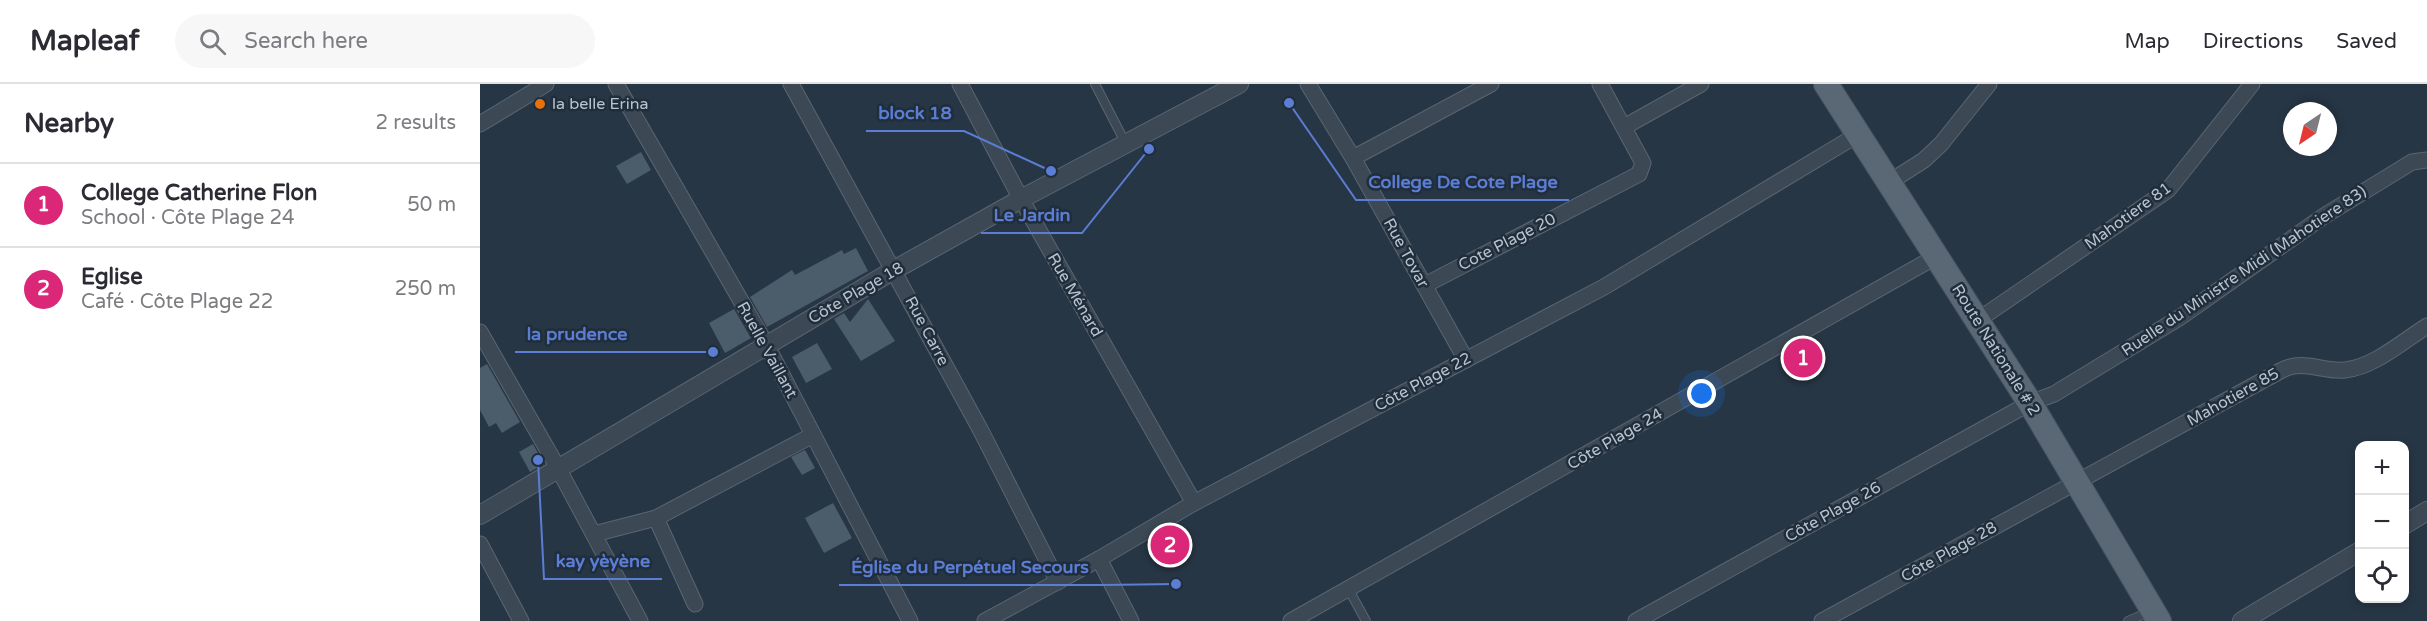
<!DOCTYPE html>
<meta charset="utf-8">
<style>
:root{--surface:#fff;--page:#f7f7f7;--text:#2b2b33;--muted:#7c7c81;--line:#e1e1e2;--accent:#db2777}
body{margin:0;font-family:"Varela Round",sans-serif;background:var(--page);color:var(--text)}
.controls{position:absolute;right:18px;bottom:18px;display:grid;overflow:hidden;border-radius:12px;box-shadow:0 3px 9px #0003}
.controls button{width:54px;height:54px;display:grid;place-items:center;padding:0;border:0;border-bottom:2px solid var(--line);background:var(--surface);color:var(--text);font:30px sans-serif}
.compass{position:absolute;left:1803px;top:18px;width:54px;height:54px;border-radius:50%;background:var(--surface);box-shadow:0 3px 9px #0003;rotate:215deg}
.you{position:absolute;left:1222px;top:310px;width:21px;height:21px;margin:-15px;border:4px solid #fff;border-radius:50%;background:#1a73e8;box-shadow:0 0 0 9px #1a73e833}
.badge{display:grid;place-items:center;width:39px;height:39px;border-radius:50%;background:var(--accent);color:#fff;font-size:20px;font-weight:700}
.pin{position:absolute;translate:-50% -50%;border:3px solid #fff;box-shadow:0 2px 6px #0006}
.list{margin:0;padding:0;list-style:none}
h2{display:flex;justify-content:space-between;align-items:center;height:78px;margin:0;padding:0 24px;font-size:26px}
h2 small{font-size:20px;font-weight:400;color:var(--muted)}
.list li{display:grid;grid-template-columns:39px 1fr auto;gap:18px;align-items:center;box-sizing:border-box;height:84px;padding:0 24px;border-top:2px solid var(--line)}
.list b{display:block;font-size:22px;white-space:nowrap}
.list p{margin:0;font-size:20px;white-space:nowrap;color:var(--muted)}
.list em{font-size:20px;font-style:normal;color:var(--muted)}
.icon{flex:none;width:33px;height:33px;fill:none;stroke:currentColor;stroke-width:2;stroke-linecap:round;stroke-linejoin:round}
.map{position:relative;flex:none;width:1947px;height:537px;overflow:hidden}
header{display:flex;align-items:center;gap:36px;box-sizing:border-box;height:84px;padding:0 30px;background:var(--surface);border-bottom:2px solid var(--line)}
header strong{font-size:28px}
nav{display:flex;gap:33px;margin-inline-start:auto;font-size:21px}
.search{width:420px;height:54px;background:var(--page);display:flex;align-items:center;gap:15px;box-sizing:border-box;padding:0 21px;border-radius:33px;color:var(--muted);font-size:22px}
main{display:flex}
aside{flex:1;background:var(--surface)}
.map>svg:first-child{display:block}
.building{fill:#4b5c6b}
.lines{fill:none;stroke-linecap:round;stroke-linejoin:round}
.service-casing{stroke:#5a6672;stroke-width:10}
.minor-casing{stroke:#5a6672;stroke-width:17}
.tertiary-casing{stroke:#5a6672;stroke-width:20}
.primary-casing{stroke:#45515e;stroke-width:26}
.service{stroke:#3c4854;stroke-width:8}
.minor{stroke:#3c4854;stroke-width:15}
.tertiary{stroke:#3c4854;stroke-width:18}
.primary{stroke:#5a6774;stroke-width:24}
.food-dot{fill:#e8710a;stroke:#202d3a;stroke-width:2}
.labels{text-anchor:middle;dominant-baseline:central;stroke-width:5;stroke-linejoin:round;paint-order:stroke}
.poi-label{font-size:16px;fill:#b9c3ce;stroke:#202d3a;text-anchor:start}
.street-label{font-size:16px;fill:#b9c3ce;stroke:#202d3a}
.leader{fill:none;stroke:#5b7dd4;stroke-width:2}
.callout-dot{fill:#5b7dd4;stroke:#202d3a;stroke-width:2}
.callout-label{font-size:18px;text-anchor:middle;font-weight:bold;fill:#5b7dd4;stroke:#202d3a;stroke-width:5;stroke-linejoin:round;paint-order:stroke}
</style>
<header>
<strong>Mapleaf</strong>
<div class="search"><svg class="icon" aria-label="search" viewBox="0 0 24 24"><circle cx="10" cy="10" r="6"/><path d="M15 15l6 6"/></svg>Search here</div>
<nav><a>Map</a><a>Directions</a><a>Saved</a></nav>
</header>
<main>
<aside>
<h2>Nearby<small>2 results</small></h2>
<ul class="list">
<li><span class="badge">1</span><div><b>College Catherine Flon</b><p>School · Côte Plage 24</p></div><em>50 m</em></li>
<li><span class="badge">2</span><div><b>Eglise</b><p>Café · Côte Plage 22</p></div><em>250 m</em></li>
</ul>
</aside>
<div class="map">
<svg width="1947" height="537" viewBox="0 0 1947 537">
<rect width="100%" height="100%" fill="#273645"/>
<g class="building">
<polygon points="161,68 171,86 147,100 136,82"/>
<polygon points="376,164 388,187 287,243 270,213 312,186 315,191 362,166 364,170"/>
<polygon points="388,215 415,257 381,277 354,235 364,229 370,238"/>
<polygon points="254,225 271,254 245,269 229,239"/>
<polygon points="337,259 352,285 326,299 312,273"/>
<polygon points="7,280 40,338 22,349 16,339 9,343 0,326 0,284"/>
<polygon points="53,360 64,380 50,388 39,368"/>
<polygon points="325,366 335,384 322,391 311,373"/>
<polygon points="353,419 372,454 344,469 325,434"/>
</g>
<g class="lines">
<defs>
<g id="service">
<polyline points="615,0 646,60"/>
<polyline points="869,506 886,537"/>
<polyline points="1648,537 1671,527"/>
</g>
<g id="minor">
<polyline points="136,0 287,262 430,537"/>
<polyline points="311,0 500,345 578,498"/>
<polyline points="480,0 541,115 714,419"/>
<polyline points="828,0 873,74 986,276"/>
<polyline points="0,40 66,0"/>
<polyline points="1144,43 1221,0"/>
<polyline points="873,74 1011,0"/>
<polyline points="1408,99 1444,76 1461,60 1509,0"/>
<polyline points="945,201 1159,90 1163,79 1120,0"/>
<polyline points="1498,236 1688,106 1772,0"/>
<polyline points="0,248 78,384 160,537"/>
<polyline points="176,434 215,520"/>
<polyline points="114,450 176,434 333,351"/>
<polyline points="0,460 41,537"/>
<polyline points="619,475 651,537"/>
<polyline points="505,537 619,475 714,419 1124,203 1377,51"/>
<polyline points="811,537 1457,172"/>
<polyline points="1156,537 1550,319 1574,310 1699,234 1844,132 1932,78 1947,76"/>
<path d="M1342,537L1802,286C1824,275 1842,288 1865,286C1894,283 1923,257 1947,242"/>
</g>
<g id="tertiary">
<polyline points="0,431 414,186 541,115 759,0"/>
<polyline points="1924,441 1947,427"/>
<polyline points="1762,537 1880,467"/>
</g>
<polyline id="primary" points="1346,0 1550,319 1679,537"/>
</defs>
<use href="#service" class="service-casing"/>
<use href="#minor" class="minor-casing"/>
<use href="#tertiary" class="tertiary-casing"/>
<use href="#primary" class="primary-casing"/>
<use href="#service" class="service"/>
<use href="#minor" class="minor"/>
<use href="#tertiary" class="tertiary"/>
<use href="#primary" class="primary"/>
</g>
<circle class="food-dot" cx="60" cy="20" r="6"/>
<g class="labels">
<g class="poi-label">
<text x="72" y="20">la belle Erina</text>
</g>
<g class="street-label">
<text transform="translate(1648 132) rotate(-36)">Mahotiere 81</text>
<text transform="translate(1027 158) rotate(-27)">Cote Plage 20</text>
<text transform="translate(926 169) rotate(61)">Rue Tovar</text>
<text transform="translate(1764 187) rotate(-34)">Ruelle du Ministre Midi (Mahotiere 83)</text>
<text transform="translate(376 209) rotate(-30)">Côte Plage 18</text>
<text transform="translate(595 211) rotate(60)">Rue Ménard</text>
<text transform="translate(447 247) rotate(62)">Rue Carre</text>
<text transform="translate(287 266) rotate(61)">Ruelle Vaillant</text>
<text transform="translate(1516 266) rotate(58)">Route Nationale # 2</text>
<text transform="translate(943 298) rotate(-28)">Côte Plage 22</text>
<text transform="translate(1753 313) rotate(-29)">Mahotiere 85</text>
<text transform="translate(1135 355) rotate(-30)">Côte Plage 24</text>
<text transform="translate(1353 428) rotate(-29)">Côte Plage 26</text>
<text transform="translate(1469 468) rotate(-29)">Côte Plage 28</text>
</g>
</g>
<path class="leader" d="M571 87L484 47H386M809 19L876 116H1089M669 65L602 149H501M233 268L160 268H35M58 376L64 495H182M696 500L621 501H359"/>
<g class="callout-dot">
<circle cx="571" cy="87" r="6"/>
<circle cx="809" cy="19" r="6"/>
<circle cx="669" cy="65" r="6"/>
<circle cx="233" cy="268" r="6"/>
<circle cx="58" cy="376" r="6"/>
<circle cx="696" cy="500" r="6"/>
</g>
<g class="callout-label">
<text x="435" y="35">block 18</text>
<text x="983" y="104">College De Cote Plage</text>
<text x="552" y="137">Le Jardin</text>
<text x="97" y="256">la prudence</text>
<text x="123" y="483">kay yèyène</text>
<text x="490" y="489">Église du Perpétuel Secours</text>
</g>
</svg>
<div class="controls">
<button>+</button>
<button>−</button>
<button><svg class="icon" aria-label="locate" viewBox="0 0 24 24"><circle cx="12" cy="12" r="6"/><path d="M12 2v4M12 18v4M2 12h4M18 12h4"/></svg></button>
</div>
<svg class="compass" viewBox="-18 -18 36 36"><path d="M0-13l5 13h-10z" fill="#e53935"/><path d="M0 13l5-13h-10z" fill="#7c7c81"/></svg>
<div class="you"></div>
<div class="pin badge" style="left:1323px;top:274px">1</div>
<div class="pin badge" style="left:690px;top:461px">2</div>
</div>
</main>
